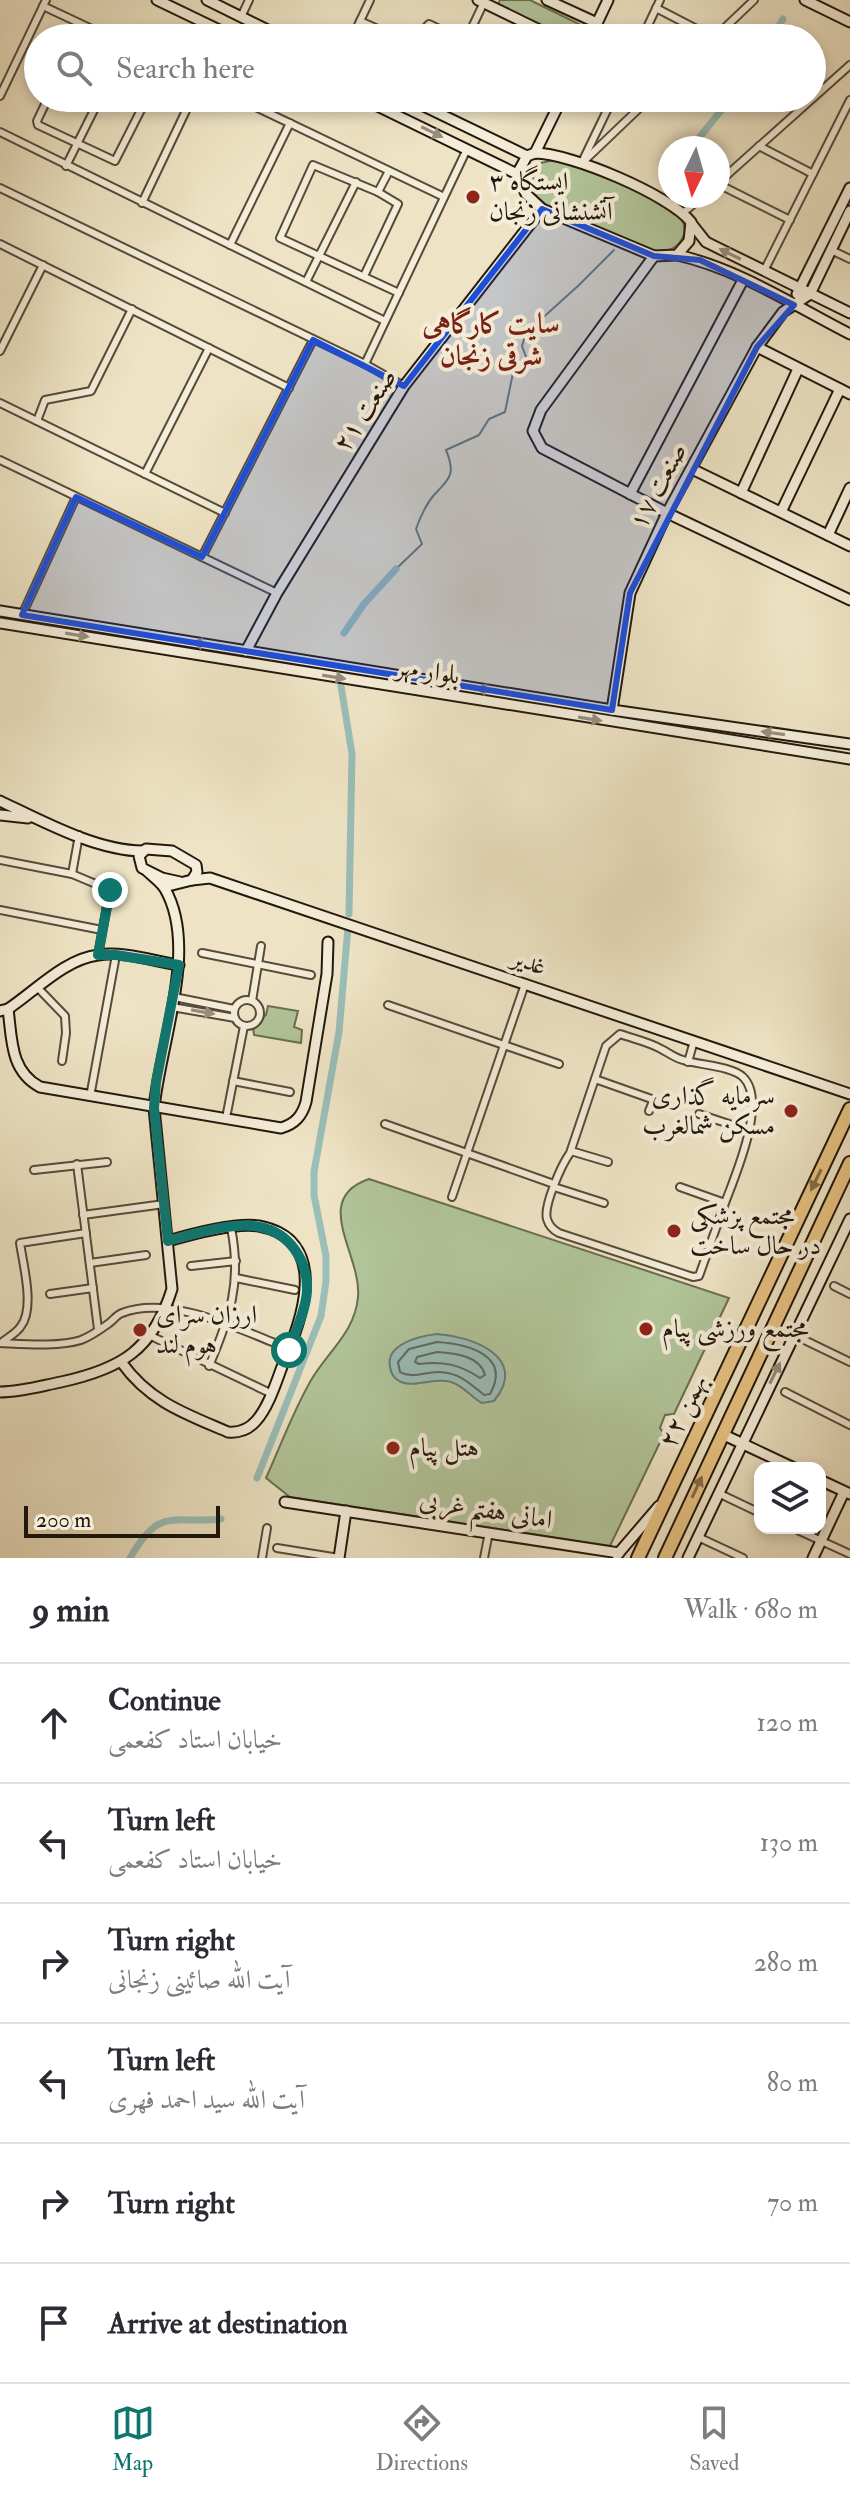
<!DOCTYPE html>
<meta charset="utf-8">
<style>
:root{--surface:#fff;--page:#f2f2f3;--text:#2b2b33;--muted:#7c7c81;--line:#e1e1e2;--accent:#0f766e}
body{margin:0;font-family:"IM FELL Double Pica",Amiri,serif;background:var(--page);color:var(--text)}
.controls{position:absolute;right:24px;bottom:24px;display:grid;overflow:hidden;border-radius:16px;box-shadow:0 4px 12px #0003}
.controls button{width:72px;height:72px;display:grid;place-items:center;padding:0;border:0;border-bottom:2px solid var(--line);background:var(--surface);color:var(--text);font:40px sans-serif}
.compass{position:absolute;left:658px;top:136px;width:72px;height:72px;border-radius:50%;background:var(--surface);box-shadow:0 4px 12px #0003;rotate:185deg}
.scale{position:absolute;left:24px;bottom:20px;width:196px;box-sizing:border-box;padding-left:8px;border:4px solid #23180c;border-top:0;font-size:22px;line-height:28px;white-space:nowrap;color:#23180c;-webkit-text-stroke:6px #f4edd9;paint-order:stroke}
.stop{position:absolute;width:24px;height:24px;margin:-18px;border:6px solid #0f766e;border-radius:50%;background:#fff}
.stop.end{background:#0f766e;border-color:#fff;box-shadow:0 2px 8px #0008}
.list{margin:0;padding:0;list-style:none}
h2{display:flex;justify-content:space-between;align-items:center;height:104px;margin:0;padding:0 32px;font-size:34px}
h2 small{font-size:26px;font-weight:400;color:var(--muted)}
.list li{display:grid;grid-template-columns:52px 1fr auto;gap:24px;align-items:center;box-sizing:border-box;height:120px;padding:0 32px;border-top:2px solid var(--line)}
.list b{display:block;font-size:30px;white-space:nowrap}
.list p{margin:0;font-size:26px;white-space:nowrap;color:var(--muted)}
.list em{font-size:26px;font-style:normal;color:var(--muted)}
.icon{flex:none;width:44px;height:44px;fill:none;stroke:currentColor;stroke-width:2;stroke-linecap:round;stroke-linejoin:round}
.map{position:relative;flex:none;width:850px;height:1558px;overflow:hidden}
.search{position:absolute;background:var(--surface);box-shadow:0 4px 12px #0003;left:24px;right:24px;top:24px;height:88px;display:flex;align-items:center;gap:20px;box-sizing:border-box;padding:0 28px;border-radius:44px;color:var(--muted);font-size:30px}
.sheet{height:824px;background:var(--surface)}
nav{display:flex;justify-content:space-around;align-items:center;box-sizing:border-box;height:112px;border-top:2px solid var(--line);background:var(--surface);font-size:22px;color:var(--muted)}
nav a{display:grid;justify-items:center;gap:4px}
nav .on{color:var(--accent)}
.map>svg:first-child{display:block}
.green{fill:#b2c59a;stroke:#6a6e53;stroke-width:2}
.water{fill:#9abeb8;stroke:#6a7c73;stroke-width:2}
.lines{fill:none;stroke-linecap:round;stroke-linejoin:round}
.shore{stroke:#5e6b62;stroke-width:2}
.stream{stroke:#6a7c73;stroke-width:2}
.canal{stroke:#9abeb8;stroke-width:7}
.street-casing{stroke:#564b3a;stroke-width:10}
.secondary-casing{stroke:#23180c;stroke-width:13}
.highway-casing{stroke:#23180c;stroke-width:16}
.street{stroke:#f4edd9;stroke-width:6}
.secondary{stroke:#f4edd9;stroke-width:9}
.highway{stroke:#e7c282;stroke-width:12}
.oneway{fill:#968d7d}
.oneway2{fill:#856d47}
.route{stroke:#0f766e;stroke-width:10}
.marked{fill:#1d4ed8;fill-opacity:0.2;stroke:#1d4ed8;stroke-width:6;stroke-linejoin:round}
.poi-dot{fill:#8f2418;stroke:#f4edd9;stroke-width:3}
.labels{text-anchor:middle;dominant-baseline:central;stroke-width:8;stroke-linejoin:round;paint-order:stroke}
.poi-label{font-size:26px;fill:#23180c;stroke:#f4edd9;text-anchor:start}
.street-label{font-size:26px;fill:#23180c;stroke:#f4edd9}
.neighbourhood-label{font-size:28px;font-weight:bold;fill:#7a1f14;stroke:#f4edd9}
</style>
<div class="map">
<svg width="850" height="1558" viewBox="0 0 850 1558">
<rect width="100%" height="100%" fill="#eee4c5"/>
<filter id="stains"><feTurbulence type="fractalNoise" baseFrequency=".0025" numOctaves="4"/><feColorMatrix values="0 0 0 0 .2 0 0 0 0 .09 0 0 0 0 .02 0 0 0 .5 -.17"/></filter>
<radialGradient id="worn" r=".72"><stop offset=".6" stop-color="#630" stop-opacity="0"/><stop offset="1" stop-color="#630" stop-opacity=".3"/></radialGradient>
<g class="green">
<polygon points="500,0 530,0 585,27 580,38 567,38 498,4"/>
<path d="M554,160C578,166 664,196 678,214C685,222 687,234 680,242C672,252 663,251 652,251L551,209L537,197L531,189L534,173L541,163Z"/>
<polygon points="268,1006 298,1011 294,1027 302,1030 301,1043 254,1035 253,1026 266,1015"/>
<path d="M369,1179L729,1298L674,1414L665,1415L660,1428L664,1434L610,1546L290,1497L266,1478C280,1447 293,1412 310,1382C326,1353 355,1333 358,1297C362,1255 310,1199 369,1179Z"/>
</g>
<path class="water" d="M437,1334C471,1336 530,1357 494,1401L482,1403C471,1397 464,1386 451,1382C434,1377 416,1388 401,1382C394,1379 391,1374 390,1367C385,1344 420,1336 437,1334Z"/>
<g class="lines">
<g class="shore">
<path d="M437,1342C467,1344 512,1355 490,1394L484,1395C470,1383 458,1372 438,1372C425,1372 412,1379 400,1372L398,1362L409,1349Z"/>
<path d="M437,1352C455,1353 480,1356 485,1375L480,1378C459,1364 443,1361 419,1364L415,1362L417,1357Z"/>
</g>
<path class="stream" d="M396,569L422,544L416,529C420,518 426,504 434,495C450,478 456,474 446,450L479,435L489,419L505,412L513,373L529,365L522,346L526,333L579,285L614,250"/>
<g class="canal">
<polyline points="772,38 783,19"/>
<polyline points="691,148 731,98"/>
<polyline points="667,181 670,177"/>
<polyline points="344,633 364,604 396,569"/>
<polyline points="341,686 352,754 349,914"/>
<polyline points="257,1478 321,1316 326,1281 326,1256 314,1195 314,1172 339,1032 348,927"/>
<path d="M130,1558C160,1506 171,1524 221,1519"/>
</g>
<defs>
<g id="street">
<polyline points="43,6 111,38"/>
<polyline points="656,8 714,38"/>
<polyline points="241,17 249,0"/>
<polyline points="360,21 398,38"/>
<polyline points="352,38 370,0"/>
<polyline points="416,38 429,24 458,38"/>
<polyline points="467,38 485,0"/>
<polyline points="642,38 660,0"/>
<polyline points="714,38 754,0"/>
<polyline points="0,96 46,0"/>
<polyline points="48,98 37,121 38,125 115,161 147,98"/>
<polyline points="237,98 444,197"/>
<polyline points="432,110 438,98"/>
<polyline points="0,132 385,321"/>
<polyline points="759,146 813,174"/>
<polyline points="583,160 613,98"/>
<polyline points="582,163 650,98"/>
<polyline points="66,166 100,98"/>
<polyline points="718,183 850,65"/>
<polyline points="718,184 790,220"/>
<polyline points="0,188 365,364 404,386"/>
<polyline points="378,192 389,171"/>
<polyline points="142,203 192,98"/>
<polyline points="683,213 703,196"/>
<polyline points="0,244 289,388"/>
<polyline points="230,245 290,123"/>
<polyline points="831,250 850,259"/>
<polyline points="764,271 850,100"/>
<polyline points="364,276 398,204 378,192 313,165 280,238 399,293"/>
<polyline points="306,282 356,182"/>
<polyline points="0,351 43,265"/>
<polyline points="365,364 467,149"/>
<polyline points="0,403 225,513"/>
<polyline points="37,421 45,400 91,391 132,309"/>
<polyline points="0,460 277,593"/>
<polyline points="145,474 209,348"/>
<polyline points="202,557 313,340"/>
<polyline points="22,615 76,497"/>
<polyline points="0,860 72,874 79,835"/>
<polyline points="72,874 110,890 98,955"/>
<polyline points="0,910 102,930"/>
<polyline points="202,953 311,975"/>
<polyline points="38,988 65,1016 66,1033 62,1061"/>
<polyline points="174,997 234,1009"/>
<circle cx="247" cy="1013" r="13"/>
<polyline points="252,1001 261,946"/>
<polyline points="388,1005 559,1064"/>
<polyline points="172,1007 235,1018"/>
<polyline points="688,1062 694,1041"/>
<polyline points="595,1079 660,1102"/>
<polyline points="233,1081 290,1092"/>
<polyline points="90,1097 116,955"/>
<polyline points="649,1111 654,1099"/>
<polyline points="227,1113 244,1026"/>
<polyline points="699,1114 750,1131"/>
<polyline points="385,1124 551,1183"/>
<polyline points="571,1151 608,1162"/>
<polyline points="77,1164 98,1329"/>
<polyline points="34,1170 107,1162"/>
<polyline points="554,1187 604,1203"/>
<path d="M680,1187L725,1203C735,1176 768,1101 743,1077C732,1066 699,1065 683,1060C675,1058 669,1053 661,1049C649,1042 634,1039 620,1034L606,1046L570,1153C562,1164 543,1206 547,1219C549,1226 553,1230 559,1233L693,1277L699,1276L725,1203"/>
<polyline points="452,1197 525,984"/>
<polyline points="83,1215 164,1204"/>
<polyline points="90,1263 146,1255"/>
<polyline points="191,1266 236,1261"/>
<polyline points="236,1278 295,1290"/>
<polyline points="834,1286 850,1294"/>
<polyline points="50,1294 93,1288"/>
<polyline points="794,1335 850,1362"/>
<polyline points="151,1336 270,1393"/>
<path d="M0,1343C23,1344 59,1347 81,1340C89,1337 101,1329 108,1324C113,1321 116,1315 122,1313C167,1295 235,1327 277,1344"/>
<path d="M1,1343C7,1338 17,1333 21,1326C35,1308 23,1264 20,1243L86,1233"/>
<path d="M209,1366C230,1317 242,1282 231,1228"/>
<polyline points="785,1392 850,1425"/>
<polyline points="718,1493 760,1513"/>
<polyline points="793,1528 850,1554"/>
<polyline points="698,1537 743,1558"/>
<polyline points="277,1548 339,1558"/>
<polyline points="262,1558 267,1528"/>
<polyline points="484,1558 489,1532"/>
</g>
<g id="secondary">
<polyline points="157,0 236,38"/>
<polyline points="207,0 284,38"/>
<polyline points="478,0 556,38"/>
<polyline points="547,0 597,23"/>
<polyline points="805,0 850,22"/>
<polyline points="590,38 608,0"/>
<polyline points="361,98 517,174"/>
<polyline points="407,98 527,156"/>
<path d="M535,153C570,153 670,195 691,222L689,241L677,255L654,256L542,209L526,194L517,174L527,156Z"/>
<polyline points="535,153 562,98"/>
<polyline points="691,223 706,242 850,313"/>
<path d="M677,255C737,268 795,306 850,334"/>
<polyline points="654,256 541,410 533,431 542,448 667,513 850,600"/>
<polyline points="797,294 850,188"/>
<polyline points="757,347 850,394"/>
<polyline points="692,469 850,546"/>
<polyline points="741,493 798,369"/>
<polyline points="630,494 743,280"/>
<polyline points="781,512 840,389"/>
<polyline points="828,535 850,488"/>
<polyline points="0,611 612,710 850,744"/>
<polyline points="0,623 850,759"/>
<polyline points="246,651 277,593 404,386 542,209"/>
<polyline points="612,710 630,593 667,513 757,347 783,312 810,294 850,211"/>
<path d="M0,801C42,821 97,851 143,851"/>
<polyline points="0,815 28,818"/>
<polyline points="192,880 210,878 850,1094"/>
<polyline points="164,887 192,880 197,872 196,865 172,851 146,849 139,856 142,868 162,878 180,882"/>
<path d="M8,1009C12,1039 10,1071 40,1087L281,1128C295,1124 302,1116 306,1102L327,974L328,942"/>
<path d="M0,1011L8,1009C35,991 65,959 98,955C124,951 153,961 179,965"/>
<path d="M122,1363C150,1402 186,1414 228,1432C239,1433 248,1430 256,1421C271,1404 278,1375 287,1354C305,1311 327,1239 259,1226C235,1222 192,1234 168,1241"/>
<path d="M0,1392C21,1392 41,1386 61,1382C121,1369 153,1350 172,1289L154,1108C160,1044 199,948 165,889C161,882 152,876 147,871"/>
<polyline points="722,1434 794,1468"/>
<polyline points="820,1480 850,1494"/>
<polyline points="285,1502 619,1553"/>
<polyline points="617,1555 659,1506"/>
<polyline points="339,1558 346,1511"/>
<polyline points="688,1558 850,1219"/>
<polyline points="813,1558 844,1492"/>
</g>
<g id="highway">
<polyline points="638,1558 850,1109"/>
<polyline points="665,1558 850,1163"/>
</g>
</defs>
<use href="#street" class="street-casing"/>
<use href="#secondary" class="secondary-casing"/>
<use href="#highway" class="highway-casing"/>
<use href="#street" class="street"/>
<use href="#secondary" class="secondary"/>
<use href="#highway" class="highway"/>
</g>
<defs><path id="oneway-solid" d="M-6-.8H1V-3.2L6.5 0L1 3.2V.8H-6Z" transform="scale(2)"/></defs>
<g class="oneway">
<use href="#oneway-solid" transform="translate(432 132) rotate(26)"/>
<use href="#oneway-solid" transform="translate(730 254) rotate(-154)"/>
<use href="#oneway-solid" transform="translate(77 635) rotate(9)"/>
<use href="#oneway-solid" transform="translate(204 644) rotate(-171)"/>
<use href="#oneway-solid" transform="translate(334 677) rotate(9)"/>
<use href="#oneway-solid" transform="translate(488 690) rotate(-171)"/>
<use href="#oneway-solid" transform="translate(590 719) rotate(9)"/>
<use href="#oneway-solid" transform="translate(773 733) rotate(-172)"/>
<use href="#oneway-solid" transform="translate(203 1012) rotate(10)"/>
<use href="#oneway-solid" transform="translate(775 1373) rotate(-64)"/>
</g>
<g class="oneway2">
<use href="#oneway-solid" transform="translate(816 1180) rotate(116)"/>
<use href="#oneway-solid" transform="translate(697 1487) rotate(-65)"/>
</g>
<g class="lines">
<path class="route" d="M110,890L98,955H116L179,965L156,1082L154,1108L168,1241C193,1234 235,1221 260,1227C290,1233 308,1261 307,1291C306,1310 295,1332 289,1350"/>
</g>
<path class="marked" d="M542,209L654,256L700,260L794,305L757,347L630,593L612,710L22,615L76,497L202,557L313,340L404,386Z"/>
<g class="poi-dot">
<circle cx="473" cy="197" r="8"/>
<circle cx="791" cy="1111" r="8"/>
<circle cx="674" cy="1231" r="8"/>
<circle cx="646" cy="1329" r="8"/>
<circle cx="140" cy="1330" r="8"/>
<circle cx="393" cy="1448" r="8"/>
</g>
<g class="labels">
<g class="poi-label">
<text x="489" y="182">ایستگاه ۳<tspan x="489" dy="30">آتشنشانی زنجان</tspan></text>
<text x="775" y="1096" text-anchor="end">سرمایه گذاری<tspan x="775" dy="30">مسکن شمالغرب</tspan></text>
<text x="690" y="1216">مجتمع پزشکی<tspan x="690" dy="30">در حال ساخت</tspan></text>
<text x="156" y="1315">ارزان سرای<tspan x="156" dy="30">هوم لند</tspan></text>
<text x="662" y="1329">مجتمع ورزشی پیام</text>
<text x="409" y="1448">هتل پیام</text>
</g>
<g class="street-label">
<text transform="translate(365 410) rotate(-57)">صنعت ۲۱</text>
<text transform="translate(658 486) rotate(-62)">صنعت ۱۷</text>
<text transform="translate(428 671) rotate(9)">بلوار مهر</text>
<text transform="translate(529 962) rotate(19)">غدیر</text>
<text transform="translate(683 1411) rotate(-64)">۲۲ بهمن</text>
<text transform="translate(486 1510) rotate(9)">امانی هفتم غربی</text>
</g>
<g class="neighbourhood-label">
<text x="491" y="324">سایت کارگاهی<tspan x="491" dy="32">شرقی زنجان</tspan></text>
</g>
</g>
<rect width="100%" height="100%" filter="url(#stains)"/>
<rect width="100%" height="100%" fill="url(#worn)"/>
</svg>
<div class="controls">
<button><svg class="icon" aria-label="layers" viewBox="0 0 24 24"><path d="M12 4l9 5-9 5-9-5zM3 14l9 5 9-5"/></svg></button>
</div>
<svg class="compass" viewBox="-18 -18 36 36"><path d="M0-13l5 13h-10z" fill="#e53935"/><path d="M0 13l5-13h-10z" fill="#7c7c81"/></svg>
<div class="scale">200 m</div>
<div class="stop" style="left:289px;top:1350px"></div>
<div class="stop end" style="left:110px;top:890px"></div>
<div class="search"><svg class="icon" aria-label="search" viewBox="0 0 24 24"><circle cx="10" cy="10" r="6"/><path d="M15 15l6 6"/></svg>Search here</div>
</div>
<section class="sheet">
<h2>9 min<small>Walk · 680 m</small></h2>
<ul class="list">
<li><svg class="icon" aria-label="ahead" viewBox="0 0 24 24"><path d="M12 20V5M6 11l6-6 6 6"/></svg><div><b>Continue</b><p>خیابان استاد کفعمی</p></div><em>120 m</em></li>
<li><svg class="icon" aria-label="left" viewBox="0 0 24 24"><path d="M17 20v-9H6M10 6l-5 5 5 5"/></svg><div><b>Turn left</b><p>خیابان استاد کفعمی</p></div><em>130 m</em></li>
<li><svg class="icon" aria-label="right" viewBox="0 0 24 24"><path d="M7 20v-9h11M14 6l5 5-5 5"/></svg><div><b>Turn right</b><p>آیت الله صائینی زنجانی</p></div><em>280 m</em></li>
<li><svg class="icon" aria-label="left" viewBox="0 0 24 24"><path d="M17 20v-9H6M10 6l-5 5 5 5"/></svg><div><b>Turn left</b><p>آیت الله سید احمد فهری</p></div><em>80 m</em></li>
<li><svg class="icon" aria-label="right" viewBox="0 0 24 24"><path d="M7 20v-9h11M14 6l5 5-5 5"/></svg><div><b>Turn right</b></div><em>70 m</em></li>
<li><svg class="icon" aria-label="arrive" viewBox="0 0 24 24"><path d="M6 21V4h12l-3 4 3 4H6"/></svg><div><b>Arrive at destination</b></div></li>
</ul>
</section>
<nav>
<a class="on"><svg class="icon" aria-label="map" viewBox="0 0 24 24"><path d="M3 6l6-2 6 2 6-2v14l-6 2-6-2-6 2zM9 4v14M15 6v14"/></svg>Map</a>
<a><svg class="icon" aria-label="directions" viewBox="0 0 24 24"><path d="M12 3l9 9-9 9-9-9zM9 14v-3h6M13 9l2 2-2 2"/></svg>Directions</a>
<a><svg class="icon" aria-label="saved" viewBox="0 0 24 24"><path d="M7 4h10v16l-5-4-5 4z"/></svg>Saved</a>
</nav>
